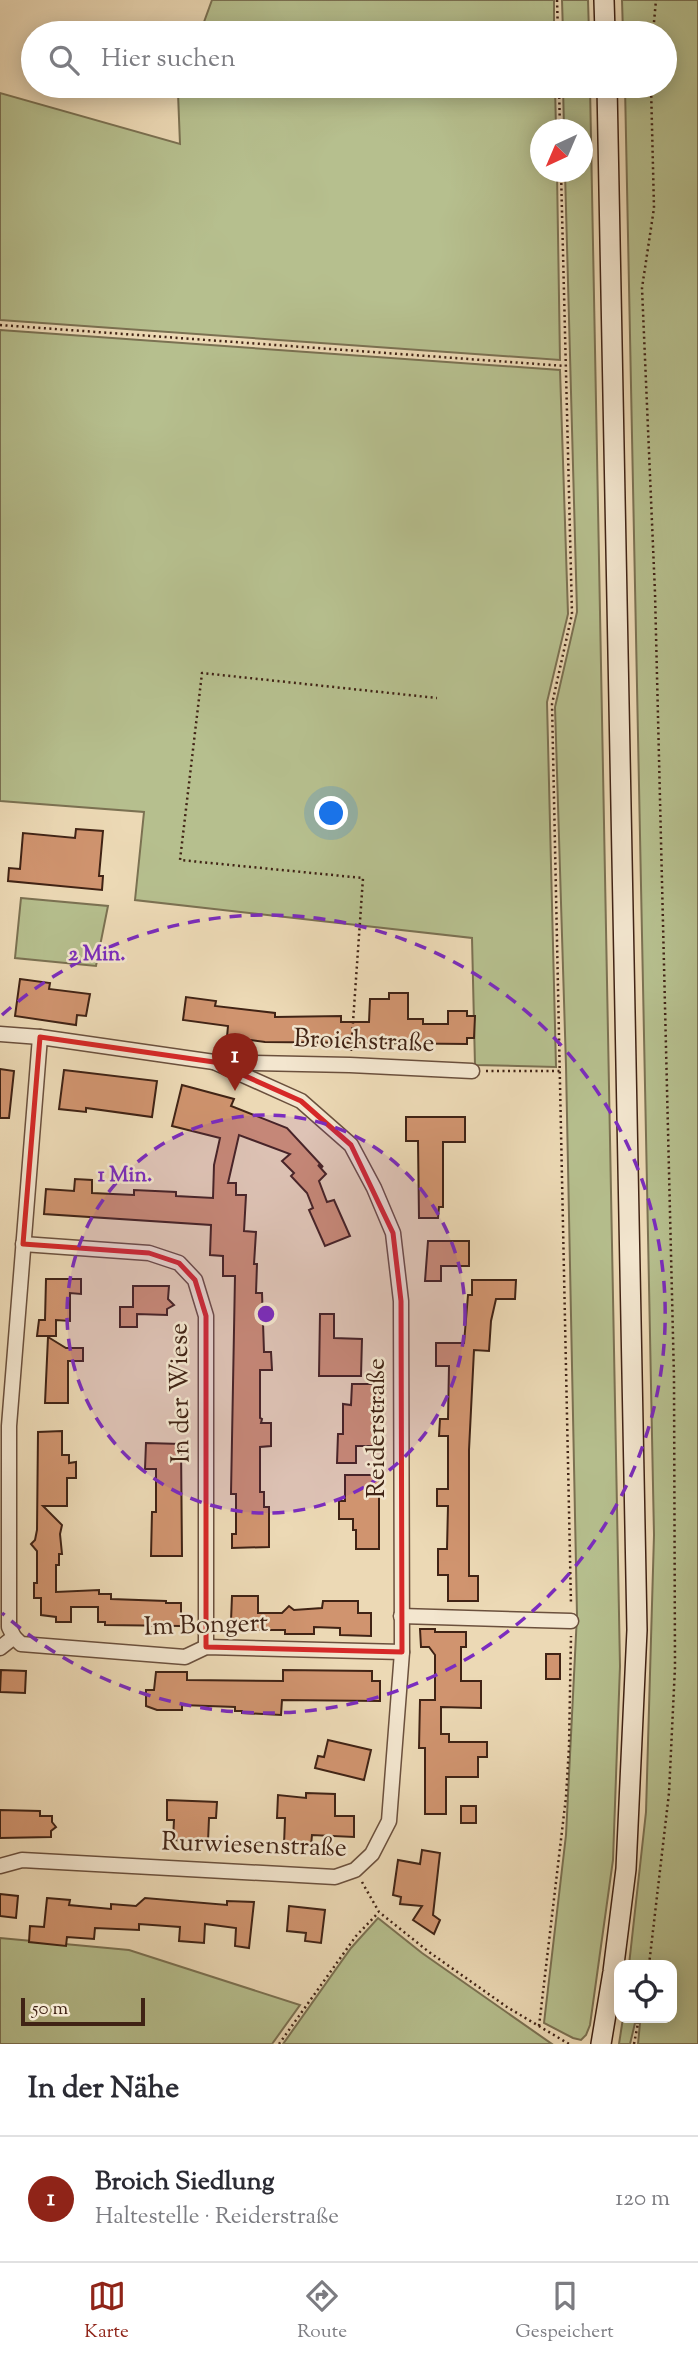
<!DOCTYPE html>
<html lang="de">
<meta charset="utf-8">
<style>
:root{--surface:#fff;--page:#f2f2f3;--text:#2b2b33;--muted:#7c7c81;--line:#e1e1e2;--accent:#8f2418}
body{margin:0;font-family:"Sorts Mill Goudy",serif;background:var(--page);color:var(--text)}
.controls{position:absolute;right:21px;bottom:21px;display:grid;overflow:hidden;border-radius:14px;box-shadow:0 4px 18px #0003}
.controls button{width:63px;height:63px;display:grid;place-items:center;padding:0;border:0;border-bottom:2px solid var(--line);background:var(--surface);color:var(--text);font:35px sans-serif}
.compass{position:absolute;left:530px;top:119px;width:63px;height:63px;border-radius:50%;background:var(--surface);box-shadow:0 4px 18px #0003;rotate:224deg}
.scale{position:absolute;left:21px;bottom:18px;width:124px;box-sizing:border-box;padding-left:7px;border:4px solid #402315;border-top:0;font-size:19px;line-height:24px;white-space:nowrap;color:#402315;-webkit-text-stroke:5px #f3e6cf;paint-order:stroke}
.you{position:absolute;left:332px;top:814px;width:24px;height:24px;margin:-18px;border:5px solid #fff;border-radius:50%;background:#1a73e8;box-shadow:0 0 0 10px #1a73e833}
.badge{display:grid;place-items:center;width:46px;height:46px;border-radius:50%;background:var(--accent);color:#fff;font-size:23px;font-weight:700}
.pin{position:absolute;translate:-50% -58px;filter:drop-shadow(0 2px 4px #0008)}
.pin::after{content:'';position:absolute;top:37px;width:24px;height:21px;background:inherit;clip-path:polygon(0 0,100% 0,50% 100%)}
.list{margin:0;padding:0;list-style:none}
h2{display:flex;justify-content:space-between;align-items:center;height:91px;margin:0;padding:0 28px;font-size:30px}
h2 small{font-size:23px;font-weight:400;color:var(--muted)}
.list li{display:grid;grid-template-columns:46px 1fr auto;gap:21px;align-items:center;box-sizing:border-box;height:126px;padding:0 28px;border-top:2px solid var(--line)}
.list b{display:block;font-size:26px;white-space:nowrap}
.list p{margin:0;font-size:23px;white-space:nowrap;color:var(--muted)}
.list em{font-size:23px;font-style:normal;color:var(--muted)}
.icon{flex:none;width:38px;height:38px;fill:none;stroke:currentColor;stroke-width:2;stroke-linecap:round;stroke-linejoin:round}
.map{position:relative;flex:none;width:698px;height:2044px;overflow:hidden}
.search{position:absolute;background:var(--surface);box-shadow:0 4px 18px #0003;left:21px;right:21px;top:21px;height:77px;display:flex;align-items:center;gap:18px;box-sizing:border-box;padding:0 24px;border-radius:38px;color:var(--muted);font-size:26px}
.sheet{height:217px;background:var(--surface)}
nav{display:flex;justify-content:space-around;align-items:center;box-sizing:border-box;height:98px;border-top:2px solid var(--line);background:var(--surface);font-size:19px;color:var(--muted)}
nav a{display:grid;justify-items:center;gap:4px}
nav .on{color:var(--accent)}
.map>svg:first-child{display:block}
.green{fill:#b6bf8e;stroke:#7b7152;stroke-width:2}
.building{fill:#d0946f;stroke:#402315;stroke-width:2}
.lines{fill:none;stroke-linecap:round;stroke-linejoin:round}
.minor-casing{stroke:#6b503d;stroke-width:17}
.secondary-casing{stroke:#402315;stroke-width:22}
.path{stroke:#402315;stroke-width:2.5;stroke-dasharray:2 3.5;stroke-linecap:butt}
.minor{stroke:#f3e6cf;stroke-width:14}
.secondary{stroke:#f3e6cf;stroke-width:19}
.marked{fill:none;stroke:#d62828;stroke-width:5;stroke-linejoin:round}
.ring{fill:none;stroke:#7b2cbf;stroke-width:3.5;stroke-dasharray:12 9}
.labels{text-anchor:middle;dominant-baseline:central;stroke-width:5;stroke-linejoin:round;paint-order:stroke}
.street-label{font-size:26px;fill:#402315;stroke:#f3e6cf}
.centre{fill:#7b2cbf;stroke:#f3e6cf;stroke-width:3.5}
.ring-label{font-size:21px;text-anchor:middle;font-weight:bold;fill:#7b2cbf;stroke:#f3e6cf;stroke-width:5;stroke-linejoin:round;paint-order:stroke}
</style>
<div class="map">
<svg width="698" height="2044" viewBox="0 0 698 2044">
<rect width="100%" height="100%" fill="#ecd9b5"/>
<filter id="stains"><feTurbulence type="fractalNoise" baseFrequency=".00286" numOctaves="4"/><feColorMatrix values="0 0 0 0 .2 0 0 0 0 .09 0 0 0 0 .02 0 0 0 .5 -.17"/></filter>
<radialGradient id="worn" r=".72"><stop offset=".6" stop-color="#630" stop-opacity="0"/><stop offset="1" stop-color="#630" stop-opacity=".3"/></radialGradient>
<g class="green">
<polygon points="212,0 554,0 554,33 200,33"/>
<polygon points="562,0 588,0 589,33 563,33"/>
<polygon points="622,0 698,0 698,2044 638,2044 640,2023 635,2023 630,2044 619,2044 623,2018 672,2018 672,1965 629,1965 646,1812 654,1535 625,86 665,86 665,33 623,33"/>
<polygon points="180,86 555,86 556,129 540,130 540,172 557,172 560,360 0,320 0,93 180,144 178,93"/>
<polygon points="563,86 590,86 620,1666 613,1860 590,2025 586,2035 581,2040 573,2038 544,2023 566,1835 577,1615 566,1066 555,707 577,612 565,172 582,172 582,130 564,129"/>
<polygon points="0,330 560,370 568,614 547,702 556,1067 475,1065 472,938 135,900 144,812 0,801"/>
<polygon points="21,898 108,906 96,966 15,958"/>
<polygon points="378,1918 422,1953 552,2044 283,2044 351,1948"/>
<polygon points="0,1938 129,1950 300,2005 272,2044 0,2044"/>
</g>
<g class="building">
<polygon points="76,829 103,831 99,876 103,876 102,890 8,881 9,868 20,869 23,833 75,838"/>
<polygon points="20,979 50,983 49,989 90,994 86,1016 77,1015 76,1025 15,1016"/>
<polygon points="389,993 408,993 408,1019 423,1019 423,1024 448,1024 448,1011 467,1011 467,1016 475,1016 474,1038 467,1038 467,1044 265,1042 227,1037 228,1026 183,1020 186,997 216,1001 215,1006 275,1013 275,1017 341,1016 341,1022 369,1022 370,999 389,999"/>
<polygon points="0,1069 14,1071 9,1118 0,1118"/>
<polygon points="64,1070 157,1081 152,1117 86,1108 86,1112 59,1109"/>
<polygon points="182,1085 234,1099 231,1106 287,1128 323,1167 318,1165 326,1174 319,1181 327,1202 334,1200 350,1236 325,1246 309,1210 313,1208 307,1193 291,1176 294,1173 282,1161 290,1154 239,1135 228,1183 236,1183 236,1195 246,1195 244,1231 256,1232 254,1264 257,1264 256,1293 262,1293 264,1352 271,1352 272,1370 260,1370 260,1418 262,1419 261,1423 271,1423 271,1446 260,1447 260,1492 264,1492 264,1507 269,1507 269,1547 232,1548 232,1534 236,1534 236,1494 231,1494 235,1276 223,1276 223,1256 210,1255 211,1225 44,1214 46,1189 74,1191 75,1179 92,1180 92,1193 134,1195 134,1190 176,1192 176,1196 213,1198 214,1165 220,1138 172,1126"/>
<polygon points="406,1117 465,1117 465,1142 443,1142 443,1207 439,1207 438,1218 419,1218 418,1141 406,1141"/>
<polygon points="428,1241 469,1241 469,1266 441,1266 441,1281 425,1281"/>
<polygon points="46,1279 81,1279 81,1294 70,1293 70,1321 56,1320 56,1336 37,1336 39,1320 45,1320"/>
<polygon points="472,1280 516,1280 515,1299 496,1299 491,1321 489,1351 474,1350 469,1450 469,1576 478,1576 478,1601 448,1601 448,1575 438,1575 438,1549 447,1549 448,1506 437,1506 437,1489 448,1489 448,1436 439,1436 440,1419 448,1419 449,1366 436,1366 436,1343 464,1343 468,1295 472,1295"/>
<polygon points="133,1286 169,1286 168,1299 174,1305 167,1309 167,1315 137,1314 137,1327 120,1327 120,1307 133,1307"/>
<polygon points="320,1314 334,1314 334,1338 362,1339 361,1376 319,1376"/>
<polygon points="48,1337 66,1348 83,1348 83,1361 68,1361 68,1403 45,1403"/>
<polygon points="352,1384 381,1384 380,1406 375,1405 375,1446 356,1446 356,1463 337,1463 338,1434 343,1434 343,1404 351,1405"/>
<polygon points="62,1431 62,1455 69,1455 69,1463 76,1462 76,1478 67,1478 67,1506 43,1506 62,1525 60,1534 62,1554 59,1554 59,1565 56,1565 56,1592 99,1590 99,1594 111,1594 111,1599 166,1601 166,1603 181,1603 181,1626 105,1625 105,1622 98,1622 98,1607 71,1607 71,1622 56,1622 56,1617 41,1615 41,1598 34,1598 34,1583 37,1583 37,1551 31,1544 35,1540 37,1530 38,1432"/>
<polygon points="146,1443 181,1444 182,1556 151,1556 152,1512 156,1512 156,1469 145,1469"/>
<polygon points="345,1475 379,1475 379,1549 356,1549 356,1530 353,1530 353,1519 339,1519 339,1501 345,1501"/>
<polygon points="232,1596 258,1596 258,1613 282,1613 289,1606 294,1610 322,1608 323,1601 358,1601 358,1613 371,1613 371,1636 340,1635 340,1628 314,1627 314,1634 285,1634 285,1630 249,1630 249,1621 231,1621"/>
<polygon points="420,1629 435,1629 435,1632 466,1632 466,1647 461,1647 461,1681 481,1681 481,1708 441,1707 441,1734 449,1734 449,1742 487,1742 487,1757 478,1757 478,1777 446,1777 446,1814 425,1814 425,1748 419,1748 420,1700 435,1700 435,1655 429,1647 421,1647"/>
<rect x="546" y="1654" width="14" height="25"/>
<polygon points="1,1670 26,1671 25,1693 0,1692"/>
<polygon points="283,1670 372,1671 372,1681 380,1681 380,1701 282,1700 281,1715 242,1713 242,1711 235,1711 235,1707 182,1705 182,1710 157,1710 146,1706 146,1690 154,1690 156,1672 187,1672 187,1680 283,1681"/>
<polygon points="328,1740 371,1750 364,1780 315,1768 318,1756 324,1757"/>
<polygon points="306,1793 335,1794 335,1816 354,1816 354,1837 312,1835 311,1846 284,1845 285,1818 277,1818 278,1795 306,1798"/>
<polygon points="167,1800 217,1802 216,1818 209,1818 208,1842 173,1840 174,1820 167,1820"/>
<rect x="461" y="1806" width="15" height="17"/>
<polygon points="0,1810 40,1811 40,1816 52,1816 52,1822 56,1827 51,1831 51,1837 0,1838"/>
<polygon points="422,1850 440,1853 433,1915 440,1920 434,1934 413,1920 422,1906 400,1904 401,1897 393,1895 398,1860 420,1864"/>
<polygon points="0,1894 18,1896 16,1918 0,1916"/>
<polygon points="47,1898 70,1900 69,1905 111,1909 111,1904 136,1906 145,1898 227,1905 227,1901 254,1902 249,1948 235,1946 236,1928 205,1924 204,1943 179,1941 180,1927 139,1924 139,1930 95,1928 94,1939 67,1937 66,1946 29,1942 30,1926 44,1927"/>
<polygon points="289,1906 325,1910 321,1943 305,1941 306,1933 287,1931"/>
</g>
<g class="lines">
<defs>
<g id="minor">
<polyline points="0,1034 40,1037 214,1062 350,1065 472,1071"/>
<polyline points="40,1037 9,1426 9,1627 14,1637 21,1644 185,1657 206,1647 402,1652"/>
<polyline points="23,1244 149,1253 179,1263 195,1280 206,1316 206,1647"/>
<polyline points="401,1616 571,1621"/>
<polyline points="0,1648 14,1637"/>
<polyline points="0,1866 22,1860 335,1877 355,1870 372,1854 389,1821 402,1652 401,1301 393,1233 374,1188 351,1145 301,1101 214,1062"/>
</g>
<g id="secondary">
<polyline points="604,0 605,33"/>
<polyline points="601,2044 613,1972 626,1869 637,1630 607,86"/>
</g>
</defs>
<use href="#minor" class="minor-casing"/>
<use href="#secondary" class="secondary-casing"/>
<g class="path">
<polyline points="557,0 558,33"/>
<polyline points="653,33 656,0"/>
<polyline points="559,86 560,130"/>
<polyline points="561,172 572,614 552,704 571,1605"/>
<polyline points="0,325 565,366"/>
<polyline points="351,1051 363,878 180,860 202,673 437,698"/>
<polyline points="486,1071 560,1071"/>
<polyline points="362,1882 379,1912 429,1952 507,2007 569,2044"/>
<polyline points="649,1965 669,1793 675,1667 674,1378 655,593 642,288 654,208 651,86"/>
<polyline points="539,2026 566,1797 569,1747 571,1636"/>
<polyline points="279,2044 356,1936 378,1913"/>
<polyline points="634,2044 639,2018"/>
</g>
<use href="#minor" class="minor"/>
<use href="#secondary" class="secondary"/>
</g>
<path class="marked" d="M40,1037L214,1062L301,1101L351,1145L393,1233L401,1301L402,1652L206,1647V1316L195,1280L179,1263L149,1253L23,1244Z"/>
<circle cx="266" cy="1314" r="199" fill="#7b2cbf" fill-opacity=".12"/>
<g class="ring">
<circle cx="266" cy="1314" r="199"/>
<path d="M2 1015A399 399 0 1 1 2 1613"/>
</g>
<g class="labels">
<g class="street-label">
<text transform="translate(364 1042) rotate(2)">Broichstraße</text>
<text transform="translate(181 1393) rotate(-91)">In der Wiese</text>
<text transform="translate(377 1428) rotate(-90)">Reiderstraße</text>
<text transform="translate(206 1626) rotate(-2)">Im Bongert</text>
<text transform="translate(254 1846) rotate(2)">Rurwiesenstraße</text>
</g>
</g>
<circle cx="266" cy="1314" r="10" class="centre"/>
<g class="ring-label">
<text x="97" y="960">2 Min.</text>
<text x="125" y="1181">1 Min.</text>
</g>
<rect width="100%" height="100%" filter="url(#stains)"/>
<rect width="100%" height="100%" fill="url(#worn)"/>
</svg>
<div class="controls">
<button><svg class="icon" aria-label="locate" viewBox="0 0 24 24"><circle cx="12" cy="12" r="6"/><path d="M12 2v4M12 18v4M2 12h4M18 12h4"/></svg></button>
</div>
<svg class="compass" viewBox="-18 -18 36 36"><path d="M0-13l5 13h-10z" fill="#e53935"/><path d="M0 13l5-13h-10z" fill="#7c7c81"/></svg>
<div class="scale">50 m</div>
<div class="you"></div>
<div class="pin badge" style="left:235px;top:1091px">1</div>
<div class="search"><svg class="icon" aria-label="search" viewBox="0 0 24 24"><circle cx="10" cy="10" r="6"/><path d="M15 15l6 6"/></svg>Hier suchen</div>
</div>
<section class="sheet">
<h2>In der Nähe<small></small></h2>
<ul class="list">
<li><span class="badge">1</span><div><b>Broich Siedlung</b><p>Haltestelle · Reiderstraße</p></div><em>120 m</em></li>
</ul>
</section>
<nav>
<a class="on"><svg class="icon" aria-label="map" viewBox="0 0 24 24"><path d="M3 6l6-2 6 2 6-2v14l-6 2-6-2-6 2zM9 4v14M15 6v14"/></svg>Karte</a>
<a><svg class="icon" aria-label="directions" viewBox="0 0 24 24"><path d="M12 3l9 9-9 9-9-9zM9 14v-3h6M13 9l2 2-2 2"/></svg>Route</a>
<a><svg class="icon" aria-label="saved" viewBox="0 0 24 24"><path d="M7 4h10v16l-5-4-5 4z"/></svg>Gespeichert</a>
</nav>
